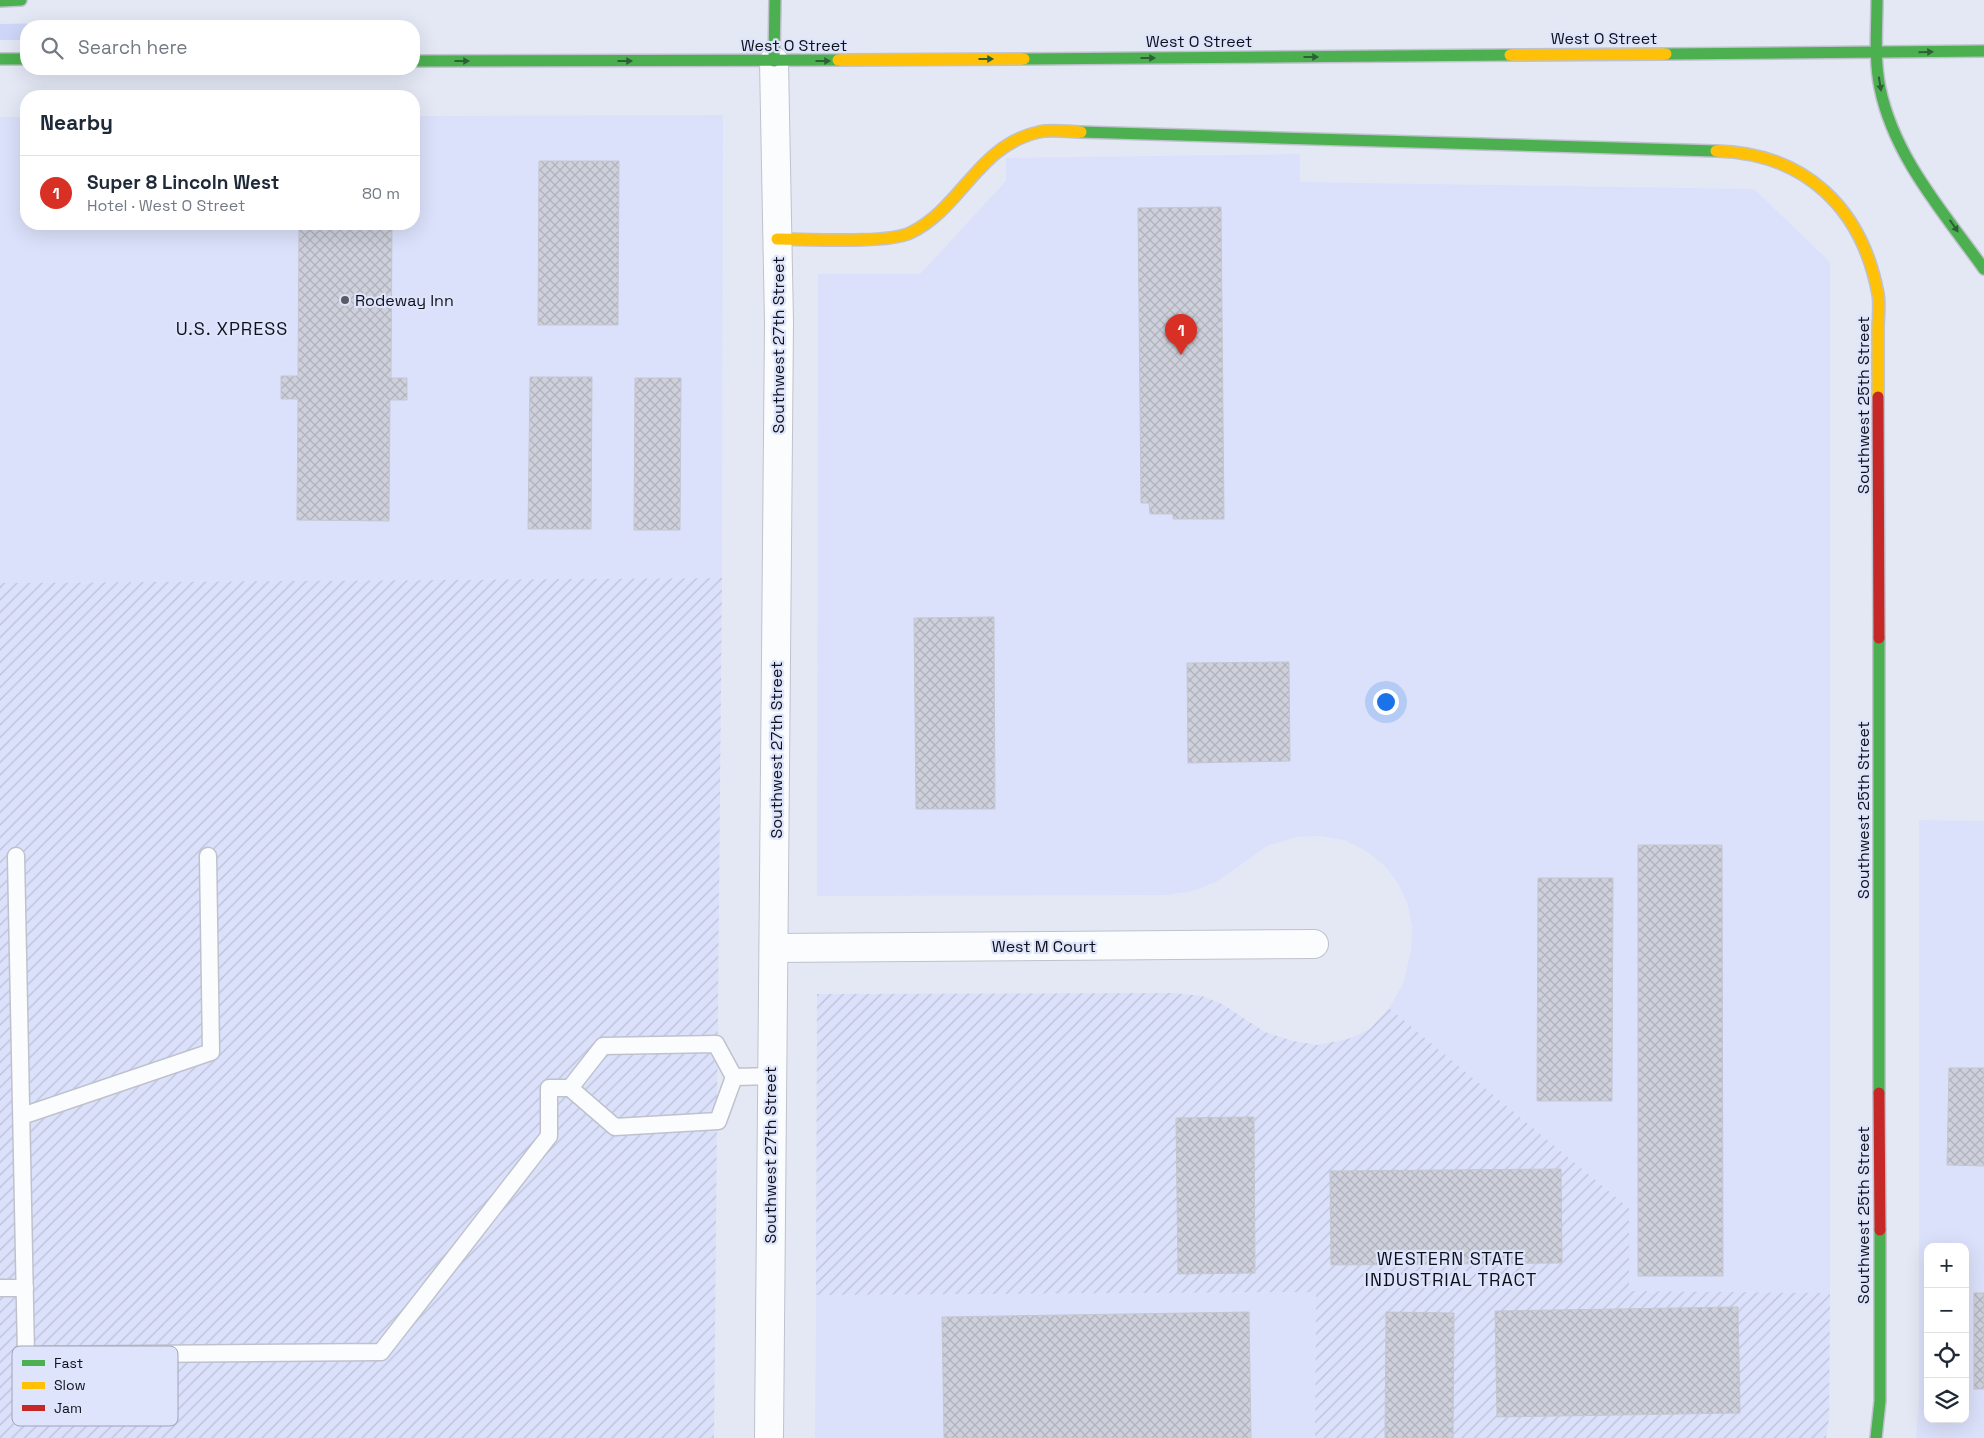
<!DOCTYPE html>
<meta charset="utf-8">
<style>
:root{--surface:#fff;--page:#f2f2f3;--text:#1f2937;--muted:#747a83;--line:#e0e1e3;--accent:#d93025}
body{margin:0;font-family:"Space Grotesk",sans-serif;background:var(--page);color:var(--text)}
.controls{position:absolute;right:15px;bottom:15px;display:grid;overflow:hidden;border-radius:10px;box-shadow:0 5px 20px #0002}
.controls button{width:45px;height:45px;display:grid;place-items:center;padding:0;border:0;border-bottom:1px solid var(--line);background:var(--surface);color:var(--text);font:25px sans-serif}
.you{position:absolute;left:1385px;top:701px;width:18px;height:18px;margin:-12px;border:4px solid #fff;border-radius:50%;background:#1a73e8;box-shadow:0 0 0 8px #1a73e833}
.badge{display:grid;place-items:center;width:32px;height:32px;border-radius:50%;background:var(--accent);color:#fff;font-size:16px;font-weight:700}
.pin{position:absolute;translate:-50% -41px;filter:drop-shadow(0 1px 2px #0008)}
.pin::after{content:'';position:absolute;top:26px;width:18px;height:15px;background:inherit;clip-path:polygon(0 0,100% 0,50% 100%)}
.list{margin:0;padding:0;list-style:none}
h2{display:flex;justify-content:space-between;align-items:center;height:65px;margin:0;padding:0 20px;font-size:21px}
h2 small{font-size:16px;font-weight:400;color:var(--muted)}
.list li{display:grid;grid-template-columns:32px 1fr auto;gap:15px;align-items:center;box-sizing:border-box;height:75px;padding:0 20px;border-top:1px solid var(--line)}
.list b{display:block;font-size:19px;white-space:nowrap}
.list p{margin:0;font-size:16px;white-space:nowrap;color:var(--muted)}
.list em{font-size:16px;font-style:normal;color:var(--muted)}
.icon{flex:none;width:28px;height:28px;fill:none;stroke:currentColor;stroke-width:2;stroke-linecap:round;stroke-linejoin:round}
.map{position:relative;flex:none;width:1984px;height:1438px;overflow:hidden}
.search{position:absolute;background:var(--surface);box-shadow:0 5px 20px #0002;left:20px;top:20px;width:400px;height:55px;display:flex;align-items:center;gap:12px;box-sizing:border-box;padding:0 18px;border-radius:20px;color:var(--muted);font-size:19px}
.panel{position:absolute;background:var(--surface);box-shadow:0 5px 20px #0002;left:20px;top:90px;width:400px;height:140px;border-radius:20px}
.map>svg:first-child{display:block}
.built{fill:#dbe1fa;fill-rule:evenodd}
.industrial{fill:url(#industrial-furrows)}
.green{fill:#cdd6f6}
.building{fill:url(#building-cross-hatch);stroke:#c4c7d2}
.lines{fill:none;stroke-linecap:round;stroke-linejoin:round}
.lane-casing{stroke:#bfc2cd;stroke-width:19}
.street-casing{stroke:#bfc2cd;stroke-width:30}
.fast-casing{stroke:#bfc2cd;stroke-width:14}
.slow-casing{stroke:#bfc2cd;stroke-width:14}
.jam-casing{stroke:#bfc2cd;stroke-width:14}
.lane{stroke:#fbfcfe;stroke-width:16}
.street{stroke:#fbfcfe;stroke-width:28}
.fast{stroke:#4caf50;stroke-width:11}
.slow{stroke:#ffc107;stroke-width:11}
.jam{stroke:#c62828;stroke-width:11}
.oneway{fill:#2d6035}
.poi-dot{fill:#595c67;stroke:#dee4fb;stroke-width:2}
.labels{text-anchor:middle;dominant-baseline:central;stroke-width:4.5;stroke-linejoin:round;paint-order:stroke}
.street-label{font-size:16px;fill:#0e101a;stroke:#dee4fb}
.poi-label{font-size:16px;fill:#0e101a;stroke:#dee4fb;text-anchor:start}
.neighbourhood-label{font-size:18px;letter-spacing:1px;fill:#0e101a;stroke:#dee4fb}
.key{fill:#dee4fb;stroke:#a0a4b8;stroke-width:1}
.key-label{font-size:14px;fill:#0e101a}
</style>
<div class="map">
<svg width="1984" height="1438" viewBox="0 0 1984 1438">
<defs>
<pattern id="industrial-furrows" width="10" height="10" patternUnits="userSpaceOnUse" patternTransform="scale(1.25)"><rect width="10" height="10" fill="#dbe1fa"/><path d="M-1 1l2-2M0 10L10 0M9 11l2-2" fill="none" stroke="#bbc0d6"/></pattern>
<pattern id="building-cross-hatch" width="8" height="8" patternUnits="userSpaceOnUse" patternTransform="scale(1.25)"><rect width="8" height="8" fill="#ced1dc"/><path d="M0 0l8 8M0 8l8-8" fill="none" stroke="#b0b2bc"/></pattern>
</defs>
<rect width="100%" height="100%" fill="#e4e8f5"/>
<g class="built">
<polygon points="723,115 722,578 0,583 0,117 26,117 26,224 414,224 414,116"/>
<polygon points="1300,154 1300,182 1754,189 1830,262 1830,1293 1629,1291 1629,1208 1389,1008 1403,984 1411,951 1412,927 1408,905 1399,885 1385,866 1366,851 1344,840 1318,836 1297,837 1267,846 1218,881 1193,891 1167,895 817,896 818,274 920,274 1006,181 1006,158"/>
<path d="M1919,820L1984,821V1438H1916L1919,1401ZM1928,1247H1965V1419H1928Z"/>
<polygon points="1316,1292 1315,1438 815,1438 816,1295"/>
</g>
<g class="industrial">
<polygon points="722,578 714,1438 0,1438 0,583"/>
<polygon points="1174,993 1202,996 1222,1004 1265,1032 1293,1041 1318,1045 1348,1039 1370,1029 1389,1008 1629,1208 1629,1291 1830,1293 1829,1417 1826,1438 1315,1438 1316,1292 816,1295 817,994"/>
</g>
<polygon class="green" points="135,21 169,26 26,26 26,40 0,40 0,24"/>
<g class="building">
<polygon points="539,161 619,161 618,325 538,325"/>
<polygon points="1221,207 1224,519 1173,519 1173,514 1150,514 1149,503 1141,503 1138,208"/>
<polygon points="299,224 392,224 391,378 407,378 407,400 390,400 389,521 297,520 298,399 281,399 281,376 298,376"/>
<polygon points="530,377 592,377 591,529 528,529"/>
<polygon points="635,378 681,378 680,530 634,530"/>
<polygon points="994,617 995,809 916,809 914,618"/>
<polygon points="1289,662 1290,761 1188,763 1187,663"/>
<polygon points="1638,845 1722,845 1723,1276 1638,1276"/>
<polygon points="1538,878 1613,878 1612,1101 1537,1101"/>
<polygon points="1949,1068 1984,1068 1984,1166 1947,1165"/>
<polygon points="1254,1117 1255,1273 1178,1274 1176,1118"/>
<polygon points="1561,1169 1562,1263 1331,1265 1330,1171"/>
<rect x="1974" y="1293" width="10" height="96"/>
<polygon points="1738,1307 1740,1413 1497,1417 1495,1311"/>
<polygon points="1249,1312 1251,1438 944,1438 942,1317"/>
<polygon points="1386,1312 1454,1313 1453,1438 1385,1438"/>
</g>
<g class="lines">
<defs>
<g id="lane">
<polyline points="16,856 26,1355 381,1352 549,1136 549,1088 570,1088"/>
<polygon points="716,1044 734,1077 718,1121 615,1127 570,1088 603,1046"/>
<polyline points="734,1077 771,1076"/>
<polyline points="22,1116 211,1052 208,856"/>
<polyline points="0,1288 25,1288"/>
</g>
<g id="street">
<polyline points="774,948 1314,944"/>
<polyline points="769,1438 779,323 774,61"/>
</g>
<g id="fast">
<path d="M1877,0C1877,29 1874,59 1880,88C1894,157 1944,213 1984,269"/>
<polyline points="0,1 21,0"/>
<polyline points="1666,54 1984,51"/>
<polyline points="0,59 26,59"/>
<polyline points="1024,59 1510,55"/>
<polyline points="414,61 838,60"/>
<polyline points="774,61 775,0"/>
<polyline points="1081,132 1716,151"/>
<polyline points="1879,638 1879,1093"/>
<polyline points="1876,1438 1880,1401 1880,1230"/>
</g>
<g id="slow">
<polyline points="1510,55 1666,54"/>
<polyline points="838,60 1024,59"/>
<path d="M1716,151C1805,153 1862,208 1878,294C1880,305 1878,318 1878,329C1878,351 1878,374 1878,397"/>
<path d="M777,239C807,239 886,244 910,233C962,208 978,145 1039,132C1052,129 1068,132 1081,132"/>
</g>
<g id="jam">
<polyline points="1878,397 1879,638"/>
<polyline points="1879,1093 1880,1230"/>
</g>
</defs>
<use href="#lane" class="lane-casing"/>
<use href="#street" class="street-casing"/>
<use href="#fast" class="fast-casing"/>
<use href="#slow" class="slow-casing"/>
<use href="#jam" class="jam-casing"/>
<use href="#lane" class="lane"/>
<use href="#street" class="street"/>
<use href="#fast" class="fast"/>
<use href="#slow" class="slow"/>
<use href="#jam" class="jam"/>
</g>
<defs><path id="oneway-solid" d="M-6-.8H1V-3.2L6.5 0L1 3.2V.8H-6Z" transform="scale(1.25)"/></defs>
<g class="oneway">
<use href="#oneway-solid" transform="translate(1926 52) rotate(-1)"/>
<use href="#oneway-solid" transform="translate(1311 57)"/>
<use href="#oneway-solid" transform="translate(1148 58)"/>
<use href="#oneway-solid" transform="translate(986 59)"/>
<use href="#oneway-solid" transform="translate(462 61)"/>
<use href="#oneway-solid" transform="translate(625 61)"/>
<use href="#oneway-solid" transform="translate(823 61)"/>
<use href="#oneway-solid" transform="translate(1880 84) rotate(81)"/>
<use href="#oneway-solid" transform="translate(1954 226) rotate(55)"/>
</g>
<circle class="poi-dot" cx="345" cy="300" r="5"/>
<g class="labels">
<g class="street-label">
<text x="1604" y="38">West O Street</text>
<text x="1199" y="41">West O Street</text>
<text x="794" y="45">West O Street</text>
<text transform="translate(778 345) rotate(-90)">Southwest 27th Street</text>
<text transform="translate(1863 405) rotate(-90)">Southwest 25th Street</text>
<text transform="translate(776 750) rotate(-90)">Southwest 27th Street</text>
<text transform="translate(1863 810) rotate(-90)">Southwest 25th Street</text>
<text x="1044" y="946">West M Court</text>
<text transform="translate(770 1155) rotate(-90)">Southwest 27th Street</text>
<text transform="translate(1863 1215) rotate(-90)">Southwest 25th Street</text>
</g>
<g class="poi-label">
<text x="355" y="300">Rodeway Inn</text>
</g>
<g class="neighbourhood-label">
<text x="232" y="328">U.S. XPRESS</text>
<text x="1451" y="1258">WESTERN STATE<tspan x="1451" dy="21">INDUSTRIAL TRACT</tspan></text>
</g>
</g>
<rect x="12" y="1346" width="166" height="80" rx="8" class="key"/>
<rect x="22" y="1360" width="23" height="6" fill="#4caf50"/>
<rect x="22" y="1382" width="23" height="7" fill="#ffc107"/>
<rect x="22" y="1405" width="23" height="6" fill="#c62828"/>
<g class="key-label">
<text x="54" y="1368">Fast</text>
<text x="54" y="1390">Slow</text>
<text x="54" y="1413">Jam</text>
</g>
</svg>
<div class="controls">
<button>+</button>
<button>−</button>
<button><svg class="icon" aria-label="locate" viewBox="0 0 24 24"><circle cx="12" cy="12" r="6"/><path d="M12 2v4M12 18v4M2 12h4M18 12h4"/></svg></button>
<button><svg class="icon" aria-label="layers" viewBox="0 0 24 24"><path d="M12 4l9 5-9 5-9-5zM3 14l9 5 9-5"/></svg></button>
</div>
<div class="you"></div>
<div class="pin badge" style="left:1181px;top:355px">1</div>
<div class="search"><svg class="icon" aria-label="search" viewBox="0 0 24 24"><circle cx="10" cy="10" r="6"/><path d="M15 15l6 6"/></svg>Search here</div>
<section class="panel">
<h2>Nearby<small></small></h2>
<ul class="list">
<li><span class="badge">1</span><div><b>Super 8 Lincoln West</b><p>Hotel · West O Street</p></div><em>80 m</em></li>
</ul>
</section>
</div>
